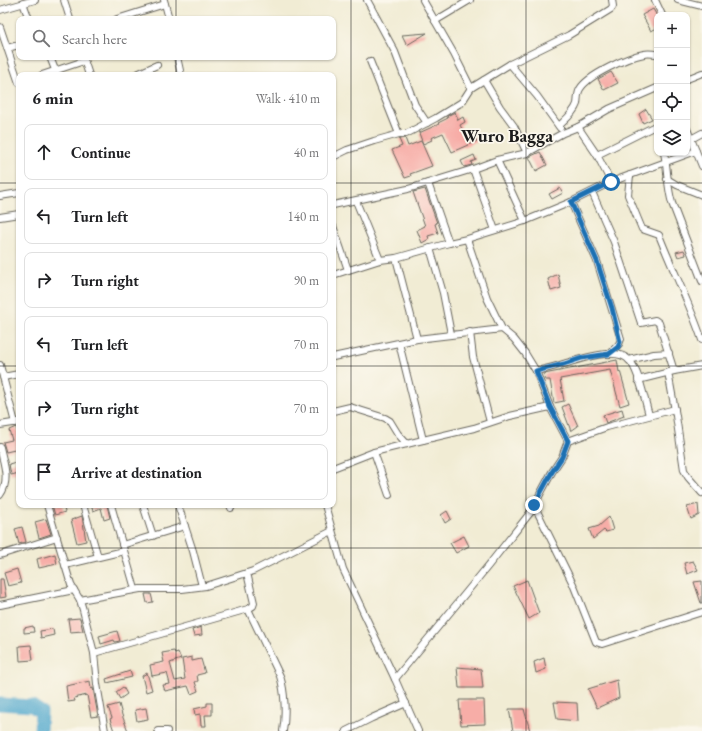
<!DOCTYPE html>
<meta charset="utf-8">
<style>
:root{--surface:#fff;--page:#f6f6f6;--text:#202124;--muted:#757577;--line:#e0e0e0}
body{margin:0;font-family:"EB Garamond",serif;background:var(--page);color:var(--text)}
.controls{position:absolute;right:12px;top:12px;display:grid;overflow:hidden;border-radius:8px;box-shadow:0 1px 3px #0004}
.controls button{width:36px;height:36px;display:grid;place-items:center;padding:0;border:0;border-bottom:1px solid var(--line);background:var(--surface);color:var(--text);font:20px sans-serif}
.stop{position:absolute;width:12px;height:12px;margin:-9px;border:3px solid #1f6fb2;border-radius:50%;background:#fff}
.stop.end{background:#1f6fb2;border-color:#fff;box-shadow:0 1px 4px #0008}
.list{margin:0;padding:0;list-style:none}
h2{display:flex;justify-content:space-between;align-items:center;height:52px;margin:0;padding:0 16px;font-size:17px}
h2 small{font-size:13px;font-weight:400;color:var(--muted)}
.list li{display:grid;grid-template-columns:26px 1fr auto;gap:12px;align-items:center;box-sizing:border-box;height:56px;margin:0 8px 8px;padding:0 8px;border:1px solid var(--line);border-radius:8px}
.list b{display:block;font-size:15px;white-space:nowrap}
.list em{font-size:13px;font-style:normal;color:var(--muted)}
.icon{flex:none;width:22px;height:22px;fill:none;stroke:currentColor;stroke-width:2;stroke-linecap:round;stroke-linejoin:round}
.map{position:relative;flex:none;width:702px;height:731px;overflow:hidden}
.search{position:absolute;background:var(--surface);box-shadow:0 1px 3px #0004;left:16px;top:16px;width:320px;height:44px;display:flex;align-items:center;gap:10px;box-sizing:border-box;padding:0 14px;border-radius:8px;color:var(--muted);font-size:15px}
.panel{position:absolute;background:var(--surface);box-shadow:0 1px 3px #0004;left:16px;top:72px;width:320px;height:436px;border-radius:8px}
.map>svg:first-child{display:block}
.lines{fill:none;stroke-linecap:round;stroke-linejoin:round}
.river{stroke:#4fa7cc;stroke-width:13}
.building{fill:#f7ada7}
.minor-casing{stroke:#67655c;stroke-width:8}
.minor{stroke:#fff;stroke-width:6}
.route{stroke:#1f6fb2;stroke-width:5}
.grid{fill:none;stroke:#1c1c1c;stroke-width:1;stroke-opacity:0.55}
.labels{text-anchor:middle;dominant-baseline:central;stroke-width:3.5;stroke-linejoin:round;paint-order:stroke}
.district-label{font-size:18px;font-weight:bold;fill:#1c1c1c;stroke:#fbf7ec}
</style>
<div class="map">
<svg width="702" height="731" viewBox="0 0 702 731">
<rect width="100%" height="100%" fill="#fbf7ec"/>
<filter id="ink" filterUnits="userSpaceOnUse"><feTurbulence type="fractalNoise" baseFrequency=".025" numOctaves="2"/><feDisplacementMap in="SourceGraphic" scale="8" xChannelSelector="R" yChannelSelector="G"/><feConvolveMatrix kernelMatrix="1 2 1 2 8 2 1 2 1" color-interpolation-filters="sRGB"/></filter>
<filter id="wash" filterUnits="userSpaceOnUse"><feTurbulence type="fractalNoise" baseFrequency=".012" numOctaves="4" result="noise"/><feDisplacementMap in="SourceGraphic" scale="16" xChannelSelector="R" yChannelSelector="G"/><feGaussianBlur stdDeviation="0.9" result="paint"/><feColorMatrix in="noise" values="0 0 0 0 0 0 0 0 0 0 0 0 0 0 0 0 0 1.4 0 .05"/><feComposite in="paint" operator="in"/></filter>
<g filter="url(#wash)">
<rect width="100%" height="100%" fill="#f1ecd4"/>
<g class="lines">
<polyline class="river" points="0,704 32,706 41,712 40,731"/>
</g>
<g id="blocks">
<g class="building">
<polygon points="653,9 657,16 657,28 651,31 642,15"/>
<polygon points="427,33 407,45 402,35"/>
<polygon points="611,72 618,83 604,90 598,79"/>
<polygon points="646,109 652,119 643,123 639,114"/>
<polygon points="455,112 458,120 463,117 465,122 460,125 467,139 474,136 477,141 452,152 443,133 431,138 432,140 423,144 419,133 439,124 438,123 448,118 447,116"/>
<polygon points="405,138 408,146 421,141 432,166 410,174 411,176 405,178 392,150 402,146 399,139"/>
<polygon points="540,152 547,165 536,171 529,157"/>
<polygon points="474,155 476,160 471,162 472,165 464,167 461,161"/>
<polygon points="560,188 563,193 552,199 549,194"/>
<polygon points="425,189 437,223 435,224 438,233 428,236 429,239 422,243 417,230 425,226 413,192"/>
<polygon points="684,250 686,255 678,257 676,252"/>
<polygon points="558,274 561,288 551,291 548,279"/>
<polygon points="617,360 619,372 620,371 629,403 620,406 610,370 560,379 564,401 554,403 550,380 545,380 544,374"/>
<polygon points="568,404 578,426 571,431 562,407"/>
<polygon points="622,409 624,416 606,423 603,415"/>
<polygon points="16,427 19,436 19,449 6,452 3,442 12,440 9,430"/>
<polygon points="19,461 19,473 11,475 9,464"/>
<polygon points="698,504 699,515 691,519 687,507"/>
<polygon points="52,505 63,505 65,512 55,515"/>
<polygon points="91,505 107,505 110,518 104,520 101,508 93,511"/>
<polygon points="447,511 451,519 445,523 441,515"/>
<polygon points="82,516 86,541 77,543 71,520"/>
<polygon points="609,517 613,530 606,532 604,530 593,539 589,529 599,526"/>
<polygon points="46,519 51,534 39,538 35,522"/>
<polygon points="22,527 26,542 19,544 15,529"/>
<polygon points="464,536 469,546 456,553 450,543"/>
<polygon points="55,554 57,564 39,568 37,559"/>
<polygon points="693,561 698,570 687,574 684,563"/>
<polygon points="17,569 21,583 8,586 4,573"/>
<polygon points="0,579 3,579 6,597 0,598"/>
<polygon points="527,580 539,613 529,619 513,586"/>
<polygon points="702,581 702,603 701,603 694,582"/>
<polygon points="145,594 151,594 153,602 147,603"/>
<polygon points="80,618 83,631 70,632 68,619"/>
<polygon points="33,626 34,632 24,633 24,628"/>
<polygon points="201,627 202,635 194,636 192,630"/>
<polygon points="53,629 54,635 41,638 40,631"/>
<polygon points="117,631 120,641 115,642 114,640 101,644 99,636"/>
<polygon points="31,645 33,660 20,661 19,646"/>
<polygon points="174,651 175,653 178,652 181,659 170,663 175,681 185,679 182,659 192,657 192,661 201,659 205,673 197,675 198,681 195,682 198,691 191,694 188,686 165,691 163,685 170,684 167,673 152,676 150,665 164,662 162,653"/>
<polygon points="544,658 546,669 536,673 534,662"/>
<polygon points="457,667 481,669 483,688 459,688"/>
<polygon points="130,671 132,677 107,683 106,679"/>
<polygon points="147,673 152,690 146,692 142,676"/>
<polygon points="617,680 619,698 597,708 588,689"/>
<polygon points="90,681 91,689 93,688 98,716 91,717 87,695 74,698 75,701 68,702 66,686"/>
<polygon points="123,687 127,694 120,699 116,692"/>
<polygon points="459,700 484,700 485,724 461,725"/>
<polygon points="554,702 577,703 578,721 557,719"/>
<polygon points="207,703 212,703 212,715 205,715 206,726 201,726 200,714 195,715 194,709 207,706"/>
<polygon points="119,704 122,715 128,731 114,731 110,719 112,718 108,707"/>
<polygon points="146,708 148,719 137,721 135,710"/>
<polygon points="509,709 524,709 530,731 513,731"/>
</g>
</g>
</g>
<g filter="url(#ink)">
<use href="#blocks" fill-opacity="0" stroke="#67655c" stroke-width="1"/>
<g class="lines">
<defs>
<g id="minor">
<polyline points="64,0 70,19"/>
<polyline points="164,0 169,19"/>
<polyline points="367,0 395,52 415,105 427,123"/>
<polyline points="423,0 454,54 471,88"/>
<polyline points="655,0 662,15"/>
<polyline points="678,0 702,6"/>
<polyline points="23,3 29,19"/>
<polyline points="0,10 35,0"/>
<polyline points="117,19 165,4"/>
<polyline points="435,21 470,0"/>
<polyline points="0,27 19,83"/>
<polyline points="7,48 19,45"/>
<polyline points="50,57 57,75"/>
<polyline points="83,57 89,75"/>
<polyline points="177,57 181,75"/>
<polyline points="370,61 399,134"/>
<polyline points="510,64 537,96 560,128"/>
<polyline points="42,75 84,61"/>
<polyline points="135,75 157,65"/>
<polyline points="687,79 702,73"/>
<polyline points="484,80 500,107 514,126 527,153"/>
<path d="M559,126C565,120 574,113 577,104C578,99 577,94 580,89C588,75 628,57 644,54C648,53 653,54 657,54"/>
<polyline points="578,127 597,155 611,182"/>
<polyline points="687,129 702,166"/>
<polyline points="691,139 702,133"/>
<path d="M664,153C668,170 667,187 672,203L702,281"/>
<polyline points="597,155 657,125"/>
<polyline points="333,157 347,150 374,141 399,134 406,134 436,118 462,102 471,88 510,64 569,35 611,9 613,6 612,0"/>
<polyline points="497,160 525,221"/>
<polyline points="473,169 495,230"/>
<path d="M630,175L628,195L642,229L659,235C673,271 690,304 702,340"/>
<polyline points="667,179 677,185 702,195"/>
<polyline points="428,183 449,243"/>
<polyline points="592,192 614,242 641,323 655,320 659,323 674,371"/>
<polyline points="0,196 19,193"/>
<polyline points="356,201 380,260"/>
<polyline points="571,202 597,261 621,339 619,344 609,354"/>
<polyline points="333,205 408,189 473,169 497,160 527,153 563,133 578,127 609,109 657,88"/>
<polyline points="0,217 19,214"/>
<polyline points="333,226 348,270"/>
<polyline points="467,239 487,298 502,329 514,339 525,353 536,371 550,407 568,441"/>
<polyline points="430,248 443,293 451,334"/>
<polyline points="396,258 417,339"/>
<polyline points="333,275 380,260 396,258 449,243 467,239 525,221 571,202 611,182 696,151"/>
<polyline points="470,332 473,357 490,422"/>
<polyline points="399,343 423,440"/>
<polyline points="333,357 417,339 502,329"/>
<polyline points="629,360 654,354 669,353"/>
<polyline points="0,365 15,423"/>
<path d="M536,371C545,369 554,367 563,364C579,360 617,345 630,361C639,371 645,401 649,415"/>
<polyline points="668,372 676,416 684,470 688,477 702,493"/>
<polyline points="3,377 19,374"/>
<polyline points="638,380 674,371 702,366"/>
<polyline points="333,411 350,407 385,418 390,421 398,434 407,444"/>
<polyline points="0,425 19,422"/>
<path d="M0,447C3,462 11,480 0,495"/>
<polyline points="374,452 389,495"/>
<polyline points="333,468 374,452 423,440 474,428 510,416 550,407"/>
<polyline points="47,505 71,585 80,600 83,610 94,653 97,684 105,731"/>
<polyline points="83,505 98,557"/>
<polyline points="111,505 135,589"/>
<polyline points="143,505 153,536"/>
<polyline points="178,505 193,551 202,586"/>
<polyline points="230,505 231,508"/>
<polyline points="325,505 343,569 395,679 418,731"/>
<polyline points="534,505 573,584 596,642 602,644 702,612"/>
<polyline points="122,545 185,526"/>
<polyline points="0,555 57,537"/>
<polyline points="65,565 124,551"/>
<polyline points="80,600 140,589 182,589 206,586 253,571 332,531"/>
<polyline points="0,605 74,590"/>
<path d="M248,609L280,676C285,692 286,715 283,731"/>
<polyline points="94,653 248,609 253,606 254,603 247,573"/>
<polyline points="395,679 488,566 530,513 552,472 562,457 568,441 607,427 675,409"/>
<polyline points="158,731 167,731"/>
<polyline points="346,731 372,718 406,703"/>
</g>
</defs>
<use href="#minor" class="minor-casing"/>
<use href="#minor" class="minor"/>
</g>
</g>
<g class="lines" filter="url(#ink)">
<polyline class="route" points="534,505 552,472 562,457 568,441 550,407 536,371 564,364 582,358 609,354 618,347 620,342 612,308 597,261 571,202 611,182"/>
</g>
<path class="grid" d="M176,0V19M351,0V731M526,0V731M176,57V75M0,183H19M333,183H702M0,366H19M333,366H702M176,505V731M0,548H702"/>
<g class="labels">
<g class="district-label">
<text x="507" y="135">Wuro Bagga</text>
</g>
</g>
</svg>
<div class="controls">
<button>+</button>
<button>−</button>
<button><svg class="icon" aria-label="locate" viewBox="0 0 24 24"><circle cx="12" cy="12" r="6"/><path d="M12 2v4M12 18v4M2 12h4M18 12h4"/></svg></button>
<button><svg class="icon" aria-label="layers" viewBox="0 0 24 24"><path d="M12 4l9 5-9 5-9-5zM3 14l9 5 9-5"/></svg></button>
</div>
<div class="stop" style="left:611px;top:182px"></div>
<div class="stop end" style="left:534px;top:505px"></div>
<div class="search"><svg class="icon" aria-label="search" viewBox="0 0 24 24"><circle cx="10" cy="10" r="6"/><path d="M15 15l6 6"/></svg>Search here</div>
<section class="panel">
<h2>6 min<small>Walk · 410 m</small></h2>
<ul class="list">
<li><svg class="icon" aria-label="ahead" viewBox="0 0 24 24"><path d="M12 20V5M6 11l6-6 6 6"/></svg><div><b>Continue</b></div><em>40 m</em></li>
<li><svg class="icon" aria-label="left" viewBox="0 0 24 24"><path d="M17 20v-9H6M10 6l-5 5 5 5"/></svg><div><b>Turn left</b></div><em>140 m</em></li>
<li><svg class="icon" aria-label="right" viewBox="0 0 24 24"><path d="M7 20v-9h11M14 6l5 5-5 5"/></svg><div><b>Turn right</b></div><em>90 m</em></li>
<li><svg class="icon" aria-label="left" viewBox="0 0 24 24"><path d="M17 20v-9H6M10 6l-5 5 5 5"/></svg><div><b>Turn left</b></div><em>70 m</em></li>
<li><svg class="icon" aria-label="right" viewBox="0 0 24 24"><path d="M7 20v-9h11M14 6l5 5-5 5"/></svg><div><b>Turn right</b></div><em>70 m</em></li>
<li><svg class="icon" aria-label="arrive" viewBox="0 0 24 24"><path d="M6 21V4h12l-3 4 3 4H6"/></svg><div><b>Arrive at destination</b></div></li>
</ul>
</section>
</div>
